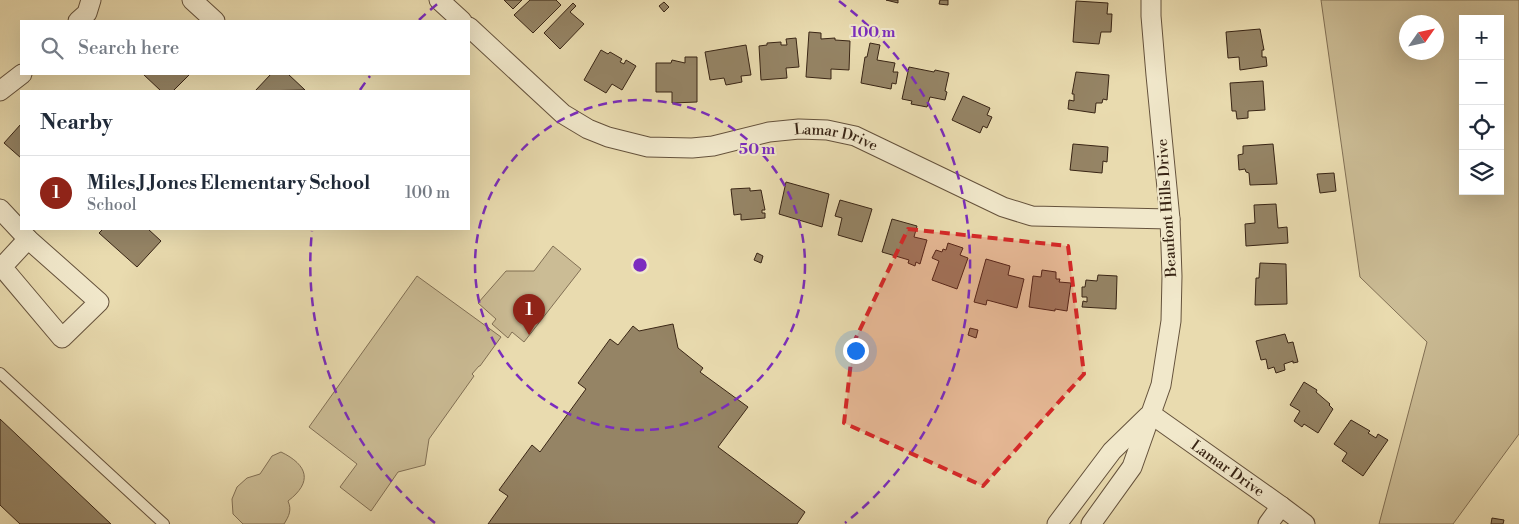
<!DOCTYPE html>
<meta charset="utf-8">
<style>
:root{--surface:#fff;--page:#f2f2f3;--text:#1f2937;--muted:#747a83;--line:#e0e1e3;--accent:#8f2418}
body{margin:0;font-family:"Libre Bodoni",serif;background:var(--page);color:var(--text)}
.controls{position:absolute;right:15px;top:15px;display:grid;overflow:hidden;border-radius:0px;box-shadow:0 5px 20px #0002}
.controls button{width:45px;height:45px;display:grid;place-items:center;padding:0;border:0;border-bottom:1px solid var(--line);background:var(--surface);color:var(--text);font:25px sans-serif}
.compass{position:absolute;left:1399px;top:15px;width:45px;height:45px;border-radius:50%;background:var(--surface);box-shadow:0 5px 20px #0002;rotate:56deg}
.you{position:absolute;left:855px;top:350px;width:18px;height:18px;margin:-12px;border:4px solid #fff;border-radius:50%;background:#1a73e8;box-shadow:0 0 0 8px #1a73e833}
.badge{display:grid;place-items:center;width:32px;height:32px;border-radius:50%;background:var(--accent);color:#fff;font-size:16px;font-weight:700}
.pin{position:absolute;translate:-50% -41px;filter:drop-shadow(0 1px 2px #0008)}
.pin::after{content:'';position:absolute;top:26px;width:18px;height:15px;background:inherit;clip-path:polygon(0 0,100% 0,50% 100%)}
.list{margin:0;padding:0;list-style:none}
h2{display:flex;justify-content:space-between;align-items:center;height:65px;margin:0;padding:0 20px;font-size:21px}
h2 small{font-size:16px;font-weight:400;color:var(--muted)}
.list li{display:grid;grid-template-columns:32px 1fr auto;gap:15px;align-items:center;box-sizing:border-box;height:75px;padding:0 20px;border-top:1px solid var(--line)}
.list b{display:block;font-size:19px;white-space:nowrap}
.list p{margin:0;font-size:16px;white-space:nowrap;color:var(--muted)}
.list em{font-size:16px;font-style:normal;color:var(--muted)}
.icon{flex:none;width:28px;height:28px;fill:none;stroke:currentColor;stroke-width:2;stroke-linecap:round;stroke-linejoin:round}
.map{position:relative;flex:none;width:1519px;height:524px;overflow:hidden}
.search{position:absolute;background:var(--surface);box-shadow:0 5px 20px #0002;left:20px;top:20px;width:450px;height:55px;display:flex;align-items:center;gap:12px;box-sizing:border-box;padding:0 18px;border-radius:0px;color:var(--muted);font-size:19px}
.panel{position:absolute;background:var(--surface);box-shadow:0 5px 20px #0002;left:20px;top:90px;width:450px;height:140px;border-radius:0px}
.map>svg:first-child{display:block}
.green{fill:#cbbc95;stroke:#827055;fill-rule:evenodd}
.building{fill:#958465;stroke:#392515}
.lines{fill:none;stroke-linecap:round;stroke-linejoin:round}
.lane-casing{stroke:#65523c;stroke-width:12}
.street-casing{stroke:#65523c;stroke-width:21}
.lane{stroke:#f1e8cb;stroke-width:10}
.street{stroke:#f1e8cb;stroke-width:19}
.marked{fill:#d62828;fill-opacity:0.2;stroke:#d62828;stroke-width:4;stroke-dasharray:10 6;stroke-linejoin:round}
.ring{fill:none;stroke:#7b2cbf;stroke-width:2.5;stroke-dasharray:9 6}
.labels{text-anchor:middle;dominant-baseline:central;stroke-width:4;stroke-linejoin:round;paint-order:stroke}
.street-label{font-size:15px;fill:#392515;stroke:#f1e8cb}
.centre{fill:#7b2cbf;stroke:#f1e8cb;stroke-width:2.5}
.ring-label{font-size:15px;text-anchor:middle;font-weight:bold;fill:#7b2cbf;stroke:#f1e8cb;stroke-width:4;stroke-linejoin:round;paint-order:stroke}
</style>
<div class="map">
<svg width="1519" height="524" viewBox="0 0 1519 524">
<rect width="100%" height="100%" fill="#e9dbaf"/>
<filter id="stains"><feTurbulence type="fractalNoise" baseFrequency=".004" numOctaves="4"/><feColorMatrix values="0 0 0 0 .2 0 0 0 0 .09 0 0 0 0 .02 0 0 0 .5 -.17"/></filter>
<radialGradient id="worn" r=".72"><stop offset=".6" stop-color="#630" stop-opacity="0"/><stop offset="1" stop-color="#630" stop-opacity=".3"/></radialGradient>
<g class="green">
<path d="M1321,0H1519V434L1453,524H1379L1427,342L1360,277ZM1463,19H1500V191H1463ZM1436,22V52H1406V22Z"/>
<polygon points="553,246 581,269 524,342 512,332 508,338 492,324 496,319 478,303 506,271 534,271"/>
<polygon points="417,276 501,337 480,366 479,366 472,374 474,376 429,439 425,465 398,472 371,511 340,487 357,464 309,427"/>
<path d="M281,452C308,465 313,482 288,501C292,510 289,516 284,524H243L233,514L232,499L237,487L247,478L260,474L272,456Z"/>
</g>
<g class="building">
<polygon points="504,0 522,0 513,9"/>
<polygon points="530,0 556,0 561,5 533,33 514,15"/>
<polygon points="886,0 898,0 898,3"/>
<polygon points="940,0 948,0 948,5 939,4"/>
<polygon points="1076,1 1108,3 1107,14 1112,14 1111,32 1101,32 1099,44 1073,42"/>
<polygon points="664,2 669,7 664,12 659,6"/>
<polygon points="573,3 576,6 570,12 584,24 560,49 544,33"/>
<polygon points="1260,29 1264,50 1262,50 1262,57 1266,57 1267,66 1240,70 1239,57 1228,58 1226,32"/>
<polygon points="809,32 821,33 821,39 835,38 835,40 850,41 849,70 831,69 831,79 806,77"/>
<polygon points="796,38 799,67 786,68 787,78 761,80 759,46 767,45 767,43 781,42 781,45 787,45 786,39"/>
<polygon points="870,43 880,45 877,60 895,63 893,72 898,72 896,84 892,83 891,89 861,83 865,57 867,57"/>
<polygon points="746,45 751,75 741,76 742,82 726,85 724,78 710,80 705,52"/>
<polygon points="601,50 608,54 610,52 622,59 620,62 624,64 626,60 636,66 622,90 612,84 606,93 584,80"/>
<polygon points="685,57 697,57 697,102 672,103 672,92 656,92 656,63 671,63 672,60 685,63"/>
<polygon points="909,67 934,72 935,70 949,73 945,91 947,92 945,100 930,97 927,107 911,104 912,101 902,99"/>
<polygon points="1076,72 1109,75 1107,100 1103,99 1102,103 1096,103 1095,113 1068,109 1069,100 1074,101 1074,94 1072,94"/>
<polygon points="143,74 190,74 173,91 161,91"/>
<polygon points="271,74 288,74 305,90 255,91"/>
<polygon points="1263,81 1265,110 1248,111 1248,118 1237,119 1236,111 1232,111 1230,83"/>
<polygon points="963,96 990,108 987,115 992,117 987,128 983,126 980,133 952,120"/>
<polygon points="21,124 21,158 4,143"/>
<polygon points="1073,144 1108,147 1107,162 1103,161 1102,173 1070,170"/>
<polygon points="1273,144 1277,184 1250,185 1249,173 1246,172 1245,169 1239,170 1238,155 1243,154 1243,146"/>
<polygon points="1334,173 1336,191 1320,193 1317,174"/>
<polygon points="786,182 829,194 822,227 779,214"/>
<polygon points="750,188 750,191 761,190 765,210 762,210 762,213 765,213 765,218 741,220 741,214 734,215 731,189"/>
<polygon points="840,200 872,209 862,242 838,235 842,218 835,216"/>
<polygon points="1276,204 1278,228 1287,227 1288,243 1246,246 1245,224 1255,223 1254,205"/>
<polygon points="892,219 917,226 914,237 927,240 920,264 916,262 915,266 908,263 909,260 882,252"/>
<polygon points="103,229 148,229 161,241 137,267 99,233"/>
<polygon points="948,243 963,248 960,255 968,258 957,289 932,280 939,261 932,258 936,250 942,252 943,249 946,250"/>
<polygon points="757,253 763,256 761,263 754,260"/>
<polygon points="986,259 1010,266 1008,275 1024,279 1017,308 987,300 986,305 974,302"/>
<polygon points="1260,263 1286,264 1287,304 1255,305 1256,278 1259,278"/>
<polygon points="1042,270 1056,272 1056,279 1060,279 1059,282 1071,283 1067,311 1055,309 1055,311 1029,307 1033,276 1041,277"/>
<polygon points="1098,275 1117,276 1116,309 1082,307 1083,301 1087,302 1087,297 1082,297 1082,287 1085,287 1086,280 1097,281"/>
<polygon points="673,324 678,348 703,368 700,372 748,407 718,447 805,512 797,524 488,524 508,496 499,490 532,445 540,452 586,389 578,383 610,339 618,345 633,326 639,331"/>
<polygon points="970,328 978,330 976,338 968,335"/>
<polygon points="1285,334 1288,343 1293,342 1298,362 1293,363 1293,361 1284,364 1285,370 1276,373 1274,367 1268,369 1266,359 1261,360 1256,341"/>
<polygon points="1304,382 1317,390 1316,392 1330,404 1329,405 1333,409 1318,433 1304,424 1302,427 1294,421 1300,411 1290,405"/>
<polygon points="0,419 111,524 20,524 0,505"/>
<polygon points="1351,420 1370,431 1368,433 1376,438 1378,434 1388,440 1363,476 1342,461 1347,453 1334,444"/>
<polygon points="1492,518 1504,520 1503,524 1491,524"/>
</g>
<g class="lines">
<defs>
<polyline id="lane" points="0,373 164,524"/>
<g id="street">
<polyline points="192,0 215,21"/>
<polyline points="439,0 462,21"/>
<polyline points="78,21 87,13 91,0"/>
<path id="s1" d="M469,27L563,114L588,129L608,137L648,147L692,148L713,146L769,132L799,129L827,130L855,136L1003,207L1032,216L1170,219"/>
<polyline points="0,91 22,74"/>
<polyline points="0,209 28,239"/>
<polygon points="28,239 99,302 62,338 2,267"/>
<path id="s2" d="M1151,414L1281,506L1305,524"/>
<polyline points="1057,524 1112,451 1148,416"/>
<polyline points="1091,524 1132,467 1161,385 1171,321 1172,276 1170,219 1156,75 1151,16 1151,0"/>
<polyline points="1268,524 1281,506"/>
</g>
</defs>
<use href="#lane" class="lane-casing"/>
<use href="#street" class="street-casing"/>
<use href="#lane" class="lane"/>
<use href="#street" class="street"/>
</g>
<path class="marked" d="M908,229L1068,246L1084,374L983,486L844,423L853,344Z"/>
<g class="ring">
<circle cx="640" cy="265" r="165"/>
<path d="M435 523A330 330 0 0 1 312 231M360 90A330 330 0 0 1 370 76M419 20A330 330 0 0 1 441 1M839 1A330 330 0 0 1 845 523"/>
</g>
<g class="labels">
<g class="street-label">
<text stroke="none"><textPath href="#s1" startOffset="411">Lamar Drive</textPath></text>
<text transform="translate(1167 208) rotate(-94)">Beaufont Hills Drive</text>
<text stroke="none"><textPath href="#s2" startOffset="94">Lamar Drive</textPath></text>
</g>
</g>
<circle cx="640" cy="265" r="8" class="centre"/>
<g class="ring-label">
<text x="873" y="37">100 m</text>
<text x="757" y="154">50 m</text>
</g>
<rect width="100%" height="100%" filter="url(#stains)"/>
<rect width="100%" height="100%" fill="url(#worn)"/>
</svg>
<div class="controls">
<button>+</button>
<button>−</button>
<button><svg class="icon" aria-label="locate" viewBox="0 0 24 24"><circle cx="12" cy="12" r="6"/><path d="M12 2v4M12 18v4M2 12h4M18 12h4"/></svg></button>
<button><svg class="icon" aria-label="layers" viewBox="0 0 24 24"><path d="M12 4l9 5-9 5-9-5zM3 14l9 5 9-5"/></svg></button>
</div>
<svg class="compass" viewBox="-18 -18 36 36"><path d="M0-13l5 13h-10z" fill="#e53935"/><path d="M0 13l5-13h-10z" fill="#747a83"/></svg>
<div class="you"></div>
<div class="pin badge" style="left:529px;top:335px">1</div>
<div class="search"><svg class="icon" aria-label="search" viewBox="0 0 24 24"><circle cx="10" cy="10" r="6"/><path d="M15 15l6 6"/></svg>Search here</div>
<section class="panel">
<h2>Nearby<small></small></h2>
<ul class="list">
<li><span class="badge">1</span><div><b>Miles J Jones Elementary School</b><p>School</p></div><em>100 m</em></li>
</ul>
</section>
</div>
